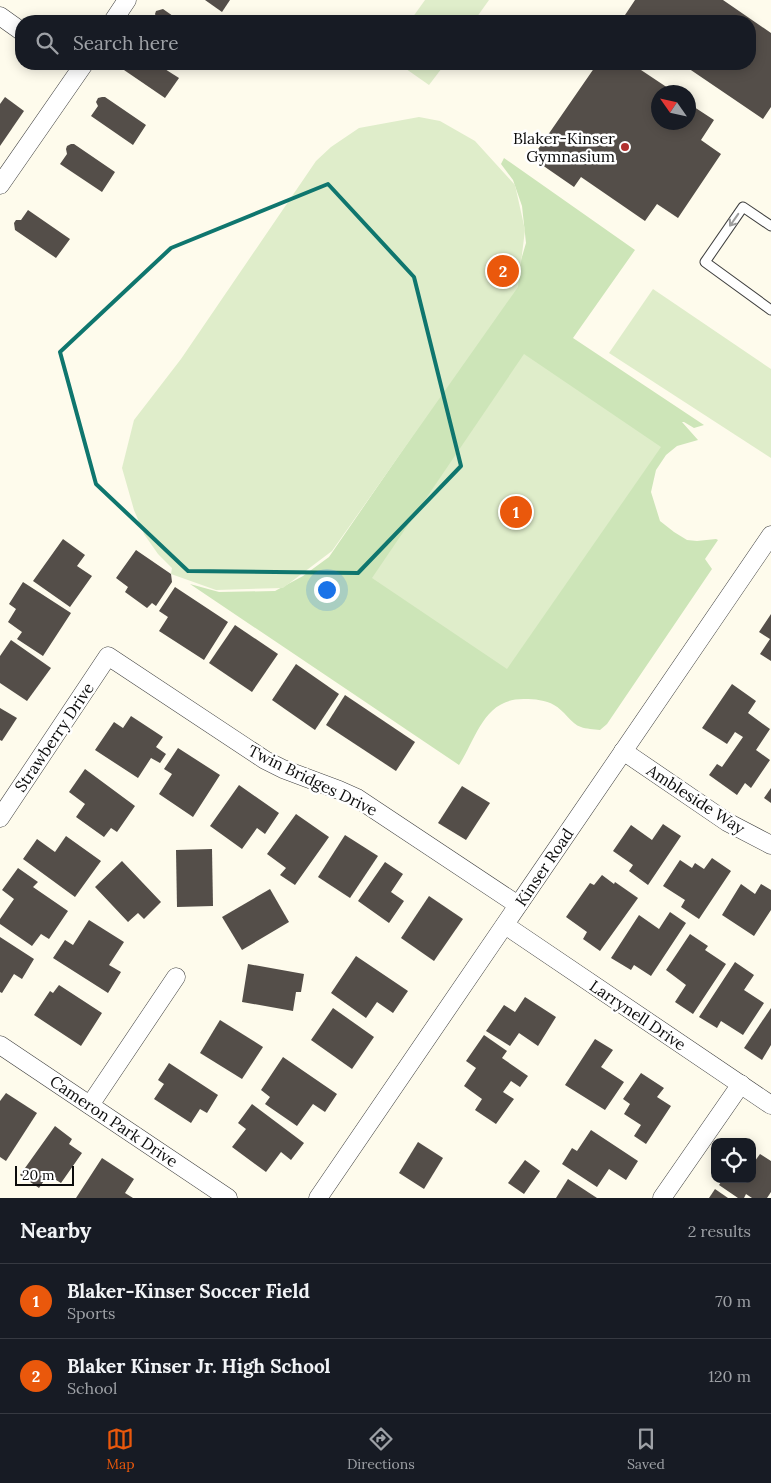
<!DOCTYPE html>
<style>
:root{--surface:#171b24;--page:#242831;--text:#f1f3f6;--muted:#9ea1a6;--line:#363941;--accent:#ea580c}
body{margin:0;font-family:Lora,serif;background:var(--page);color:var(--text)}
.controls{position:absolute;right:15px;bottom:15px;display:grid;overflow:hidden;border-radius:10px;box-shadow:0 2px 12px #0003}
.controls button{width:45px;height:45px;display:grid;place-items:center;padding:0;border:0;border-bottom:1px solid var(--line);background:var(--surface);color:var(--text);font:25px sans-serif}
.compass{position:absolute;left:651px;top:85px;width:45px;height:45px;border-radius:50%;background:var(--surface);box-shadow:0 2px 12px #0003;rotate:304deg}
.scale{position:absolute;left:15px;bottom:12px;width:59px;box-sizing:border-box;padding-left:5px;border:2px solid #0c0c0c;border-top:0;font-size:14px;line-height:18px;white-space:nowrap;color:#0c0c0c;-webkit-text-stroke:4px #fff;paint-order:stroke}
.you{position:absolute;left:326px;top:589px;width:18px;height:18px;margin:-12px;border:4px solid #fff;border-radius:50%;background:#1a73e8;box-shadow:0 0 0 8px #1a73e833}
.badge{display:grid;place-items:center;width:32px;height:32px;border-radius:50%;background:var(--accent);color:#fff;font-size:16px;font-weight:700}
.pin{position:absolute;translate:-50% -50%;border:2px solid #fff;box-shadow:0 1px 5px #0006}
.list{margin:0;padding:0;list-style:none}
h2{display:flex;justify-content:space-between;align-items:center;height:65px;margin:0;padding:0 20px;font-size:21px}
h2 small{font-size:16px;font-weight:400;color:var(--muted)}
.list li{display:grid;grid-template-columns:32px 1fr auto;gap:15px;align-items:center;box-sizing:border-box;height:75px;padding:0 20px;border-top:1px solid var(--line)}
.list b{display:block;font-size:19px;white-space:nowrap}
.list p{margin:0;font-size:16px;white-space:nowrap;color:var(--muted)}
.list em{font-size:16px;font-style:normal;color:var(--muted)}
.icon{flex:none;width:28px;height:28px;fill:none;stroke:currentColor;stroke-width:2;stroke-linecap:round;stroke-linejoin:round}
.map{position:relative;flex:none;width:771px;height:1198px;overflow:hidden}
.search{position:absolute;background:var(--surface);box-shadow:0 2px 12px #0003;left:15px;right:15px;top:15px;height:55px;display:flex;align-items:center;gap:12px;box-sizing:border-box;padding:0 18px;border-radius:20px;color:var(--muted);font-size:19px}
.sheet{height:215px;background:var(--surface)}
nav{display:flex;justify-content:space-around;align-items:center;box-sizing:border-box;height:70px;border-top:1px solid var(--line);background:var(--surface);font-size:14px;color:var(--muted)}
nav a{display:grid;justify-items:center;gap:2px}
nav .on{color:var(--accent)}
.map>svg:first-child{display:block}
.green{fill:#cde5b8}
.pitch{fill:#dfedca}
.building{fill:#544e49}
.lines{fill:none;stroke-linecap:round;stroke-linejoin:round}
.service-casing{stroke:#3f3f3f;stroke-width:11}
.minor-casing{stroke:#3f3f3f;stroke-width:19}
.service{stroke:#fff;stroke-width:9}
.minor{stroke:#fff;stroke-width:18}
.oneway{stroke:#9e9e9e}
.marked{fill:none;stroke:#0f766e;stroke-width:4;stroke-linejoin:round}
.poi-dot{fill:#b1302e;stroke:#fff;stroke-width:2}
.labels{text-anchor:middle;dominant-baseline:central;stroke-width:5;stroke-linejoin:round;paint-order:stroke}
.poi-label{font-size:16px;fill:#0c0c0c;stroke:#fff;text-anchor:end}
.street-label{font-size:16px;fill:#0c0c0c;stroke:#fff}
</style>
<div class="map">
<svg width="771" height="1198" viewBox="0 0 771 1198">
<rect width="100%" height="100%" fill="#fefbec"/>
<path class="green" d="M504,158L635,250L573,338L704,425L694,428L684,422H682L698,440L677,446L666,455L656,470L651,492L660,521L674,532L687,540L697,541L716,539L718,540L705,559L712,569L607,724L600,730C594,729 586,729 581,727C571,724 564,710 554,705C546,700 534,699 525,699C484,698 477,737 459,765L190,584L219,592L275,591L303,576L329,557L512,291L526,243L522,206L513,180L501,164Z"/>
<g class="pitch">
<polygon points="425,0 489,0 474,21 410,21"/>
<polygon points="399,64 445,64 429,85"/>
<polygon points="419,117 440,121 475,141 515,185 525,230 518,287 332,551 283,588 216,590 171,574 172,568 158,554 144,534 134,510 122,468 134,420 181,359 316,161 331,147 359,128"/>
<polygon points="653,289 771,369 771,458 609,353"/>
<polygon points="524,354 661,447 507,669 372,578"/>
</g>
<g class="building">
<polygon points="205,0 230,0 222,12"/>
<polygon points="635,0 723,0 771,33 771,107 763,119 682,64 750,64 750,21 621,21"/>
<polygon points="163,9 180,21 155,21 157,19 155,14 156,11"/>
<polygon points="128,64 157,64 179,78 165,98 124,70"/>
<polygon points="597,64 632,64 674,92 658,92 658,122 688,122 688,103 714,120 701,140 721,154 678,218 657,204 645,221 581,177 574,187 532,158"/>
<polygon points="5,97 24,111 0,146 0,104"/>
<polygon points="102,97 105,97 146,125 133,145 91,116 98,106 96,102 98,98"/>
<polygon points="71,144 74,144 115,172 102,192 60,164 67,154 66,149 67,146"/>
<polygon points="28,210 70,239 56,258 15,230 14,223 16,220 21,220"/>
<polygon points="63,539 85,555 77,566 92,576 70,607 33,581"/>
<polygon points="136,550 171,574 172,582 156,606 152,603 147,608 125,592 128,587 116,578"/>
<polygon points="23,582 71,613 43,656 17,639 22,632 8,622 16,609 9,604"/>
<polygon points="175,587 228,622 204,660 159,631 168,617 159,611"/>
<polygon points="771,614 771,661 760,654 770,639 759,632"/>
<polygon points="235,625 278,654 252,692 209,663"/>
<polygon points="11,640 51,668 27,701 0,683 0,656"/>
<polygon points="296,664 339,694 315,730 272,700"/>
<polygon points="732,684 756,701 748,713 770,729 756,750 770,760 751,788 745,783 737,795 709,775 717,764 722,767 743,737 735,732 727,744 702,728"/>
<polygon points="345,695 415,742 396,771 326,725"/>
<polygon points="0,708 17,718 2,741 0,740"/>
<polygon points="131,716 163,737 156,747 166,754 160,763 151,758 138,778 95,750 114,722 123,728"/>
<polygon points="178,748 220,775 193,817 159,794 172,774 164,769"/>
<polygon points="85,769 135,806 117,832 111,828 104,837 76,817 85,804 69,792"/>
<polygon points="239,785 279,813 265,834 257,828 242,849 210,826"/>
<polygon points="462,786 490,803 466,840 438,823"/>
<polygon points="771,788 771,803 764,798"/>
<polygon points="296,814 329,837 295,885 280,875 286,868 267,854"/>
<polygon points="663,824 681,836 648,885 629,871 633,865 613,851 631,825 652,840"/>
<polygon points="345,835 378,856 350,898 318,877"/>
<polygon points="66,836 101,861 75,897 23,859 37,839 55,852"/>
<polygon points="212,849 213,906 177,907 176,850"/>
<polygon points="712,858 731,871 699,919 681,907 685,900 663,886 680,860 692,868 695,863 704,869"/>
<polygon points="122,861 161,902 144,919 138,913 128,922 95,887"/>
<polygon points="385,862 403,874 391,892 404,901 389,923 358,901"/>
<polygon points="18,868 38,882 33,887 68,911 49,939 41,934 32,946 0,924 0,919 14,899 2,890"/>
<polygon points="602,875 614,884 615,882 638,898 600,951 583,939 587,932 566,917 590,883 594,885"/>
<polygon points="741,884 755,894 761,884 771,890 771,910 754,936 722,915"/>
<polygon points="270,889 289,922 242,950 222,917"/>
<polygon points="429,896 463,919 434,961 401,938"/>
<polygon points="670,912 686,923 651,976 634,965 631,970 611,958 639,915 659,929"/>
<polygon points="89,920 124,942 109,965 121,972 108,993 53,958 65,940 73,945"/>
<polygon points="690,934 708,946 705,950 726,964 693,1014 675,1002 686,985 666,970"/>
<polygon points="0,937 34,959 22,979 14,974 2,993 0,992"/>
<polygon points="356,956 408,991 393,1013 377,1002 366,1018 331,993"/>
<polygon points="735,962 754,975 744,990 764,1003 743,1035 721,1021 717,1028 699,1017"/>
<polygon points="248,964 304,974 301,992 296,992 293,1011 242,1002"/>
<polygon points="59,985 102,1013 81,1046 34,1015 50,991 53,993"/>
<polygon points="525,997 556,1017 538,1046 519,1033 510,1046 486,1031 504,1005 515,1012"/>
<polygon points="333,1008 374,1037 352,1069 311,1040"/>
<polygon points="771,1008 771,1045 762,1060 744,1048"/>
<polygon points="220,1020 263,1047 242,1079 200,1053"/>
<polygon points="484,1035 507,1051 502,1058 528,1076 520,1087 511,1081 503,1092 514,1099 496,1124 475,1110 482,1099 464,1086 476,1068 466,1061"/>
<polygon points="595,1039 613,1050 601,1067 624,1082 605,1110 565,1085"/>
<polygon points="283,1057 337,1094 325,1112 313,1104 297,1126 265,1104 270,1097 261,1090"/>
<polygon points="169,1063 218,1095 207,1113 200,1109 191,1123 154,1099 164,1084 158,1080"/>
<polygon points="641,1073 664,1088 657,1097 671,1106 646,1144 634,1136 641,1125 624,1114 630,1104 623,1099"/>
<polygon points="6,1093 37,1113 6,1161 0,1157 0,1101"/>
<polygon points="252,1104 304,1143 291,1160 281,1152 266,1172 232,1147 246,1129 238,1123"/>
<polygon points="55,1126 72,1139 69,1144 82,1153 61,1183 48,1175 39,1188 20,1175"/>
<polygon points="591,1130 638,1161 626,1180 609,1169 597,1187 562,1164 572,1148 577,1151"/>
<polygon points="418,1142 443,1158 424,1189 399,1173"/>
<polygon points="760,1154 771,1161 771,1192 767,1198 752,1198 746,1194 744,1198 738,1198 719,1185 723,1179 752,1179 752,1165"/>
<polygon points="102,1158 134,1179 125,1193 133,1198 76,1198"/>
<polygon points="525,1160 540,1171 524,1194 508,1183"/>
<polygon points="568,1179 597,1198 556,1198"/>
<polygon points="715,1189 728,1198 709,1198"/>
</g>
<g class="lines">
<defs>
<polyline id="service" points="771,226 743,207 705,262 771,310"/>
<g id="minor">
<polyline points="0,16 21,31"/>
<polyline points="113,21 127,0"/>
<polyline points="0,185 84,64"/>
<polyline points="623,751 727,822 771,845"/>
<polyline points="0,818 108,656 265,760 283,769 339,790 357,798 518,905"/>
<polyline points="505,925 771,1105"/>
<polyline points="0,1045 228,1198"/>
<polyline points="90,1105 176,977"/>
<polyline points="318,1198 771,535"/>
<polyline points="662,1198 741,1084"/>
</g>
</defs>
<use href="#service" class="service-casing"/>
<use href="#minor" class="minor-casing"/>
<use href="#service" class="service"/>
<use href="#minor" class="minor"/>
</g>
<defs><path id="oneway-shaft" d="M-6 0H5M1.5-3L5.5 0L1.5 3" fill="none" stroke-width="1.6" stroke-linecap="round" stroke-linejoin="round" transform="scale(1.25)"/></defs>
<use class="oneway" href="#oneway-shaft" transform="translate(734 220) rotate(125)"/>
<path class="marked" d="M328,184L414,277L461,466L358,573L188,571L96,484L60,352L171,248Z"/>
<circle class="poi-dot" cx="625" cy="147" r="5"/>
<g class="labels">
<g class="poi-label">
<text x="615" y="138">Blaker-Kinser<tspan x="615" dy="18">Gymnasium</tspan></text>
</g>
<g class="street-label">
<text transform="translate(54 737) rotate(-56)">Strawberry Drive</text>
<text transform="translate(313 780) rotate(26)">Twin Bridges Drive</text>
<text transform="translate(696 799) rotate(33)">Ambleside Way</text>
<text transform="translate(544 867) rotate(-56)">Kinser Road</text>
<text transform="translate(638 1015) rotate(34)">Larrynell Drive</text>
<text transform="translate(114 1121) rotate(34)">Cameron Park Drive</text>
</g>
</g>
</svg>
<div class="controls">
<button><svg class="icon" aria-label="locate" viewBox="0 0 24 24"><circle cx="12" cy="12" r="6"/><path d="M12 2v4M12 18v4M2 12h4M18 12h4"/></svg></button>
</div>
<svg class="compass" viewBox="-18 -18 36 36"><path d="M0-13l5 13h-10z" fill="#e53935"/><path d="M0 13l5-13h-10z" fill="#9ea1a6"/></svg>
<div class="scale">20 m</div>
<div class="you"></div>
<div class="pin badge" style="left:516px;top:512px">1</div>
<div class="pin badge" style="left:503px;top:271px">2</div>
<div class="search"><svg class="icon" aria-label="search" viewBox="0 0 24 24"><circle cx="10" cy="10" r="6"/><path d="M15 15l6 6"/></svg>Search here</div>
</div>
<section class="sheet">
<h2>Nearby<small>2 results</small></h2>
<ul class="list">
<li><span class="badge">1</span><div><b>Blaker-Kinser Soccer Field</b><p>Sports</p></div><em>70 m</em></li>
<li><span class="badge">2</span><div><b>Blaker Kinser Jr. High School</b><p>School</p></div><em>120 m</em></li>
</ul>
</section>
<nav>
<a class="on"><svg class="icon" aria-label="map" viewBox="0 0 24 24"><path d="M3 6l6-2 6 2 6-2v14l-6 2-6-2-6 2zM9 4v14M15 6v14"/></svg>Map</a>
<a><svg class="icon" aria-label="directions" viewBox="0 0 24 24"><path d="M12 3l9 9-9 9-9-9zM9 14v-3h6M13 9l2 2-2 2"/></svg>Directions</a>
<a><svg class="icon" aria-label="saved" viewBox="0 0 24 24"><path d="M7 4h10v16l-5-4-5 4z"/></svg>Saved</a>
</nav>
